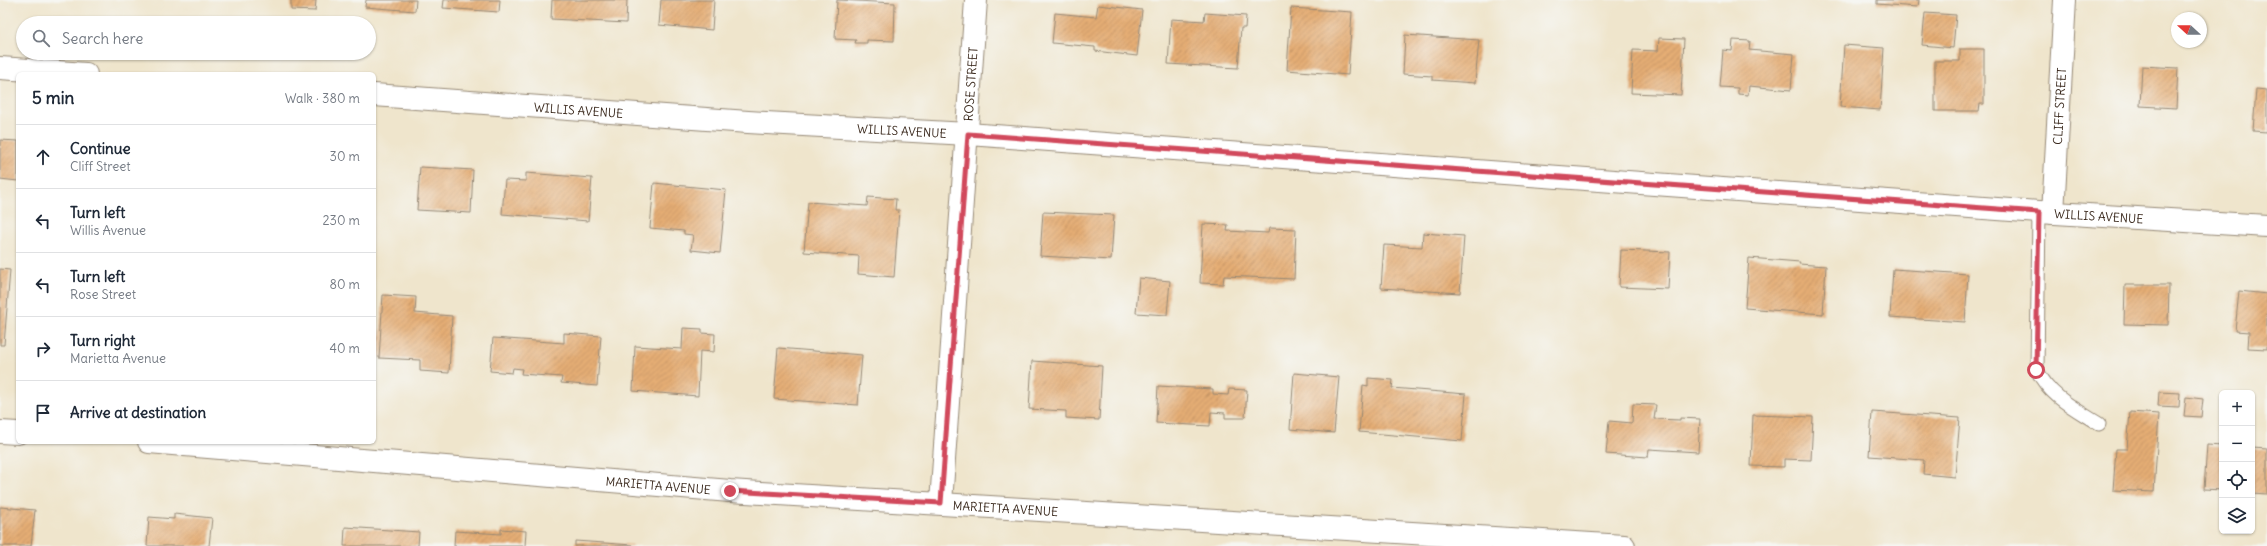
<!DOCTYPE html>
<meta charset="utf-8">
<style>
:root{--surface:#fff;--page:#f6f6f7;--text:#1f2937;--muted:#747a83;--line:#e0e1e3}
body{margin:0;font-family:Delius,sans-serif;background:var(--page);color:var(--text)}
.controls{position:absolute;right:12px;bottom:12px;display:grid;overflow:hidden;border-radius:6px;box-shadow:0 1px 3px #0004}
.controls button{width:36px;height:36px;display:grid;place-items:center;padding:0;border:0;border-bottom:1px solid var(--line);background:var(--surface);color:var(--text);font:20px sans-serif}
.compass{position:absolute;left:2171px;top:12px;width:36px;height:36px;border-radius:50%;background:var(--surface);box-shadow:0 1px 3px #0004;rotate:291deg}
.stop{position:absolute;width:12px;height:12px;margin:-9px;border:3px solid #d1495b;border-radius:50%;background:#fff}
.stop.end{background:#d1495b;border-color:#fff;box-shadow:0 1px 4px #0008}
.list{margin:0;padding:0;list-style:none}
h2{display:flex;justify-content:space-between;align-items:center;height:52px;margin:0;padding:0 16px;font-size:17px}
h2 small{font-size:13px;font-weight:400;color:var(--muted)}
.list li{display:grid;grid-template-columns:26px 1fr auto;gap:12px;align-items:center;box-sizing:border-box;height:64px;padding:0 16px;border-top:1px solid var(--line)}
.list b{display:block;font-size:15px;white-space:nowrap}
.list p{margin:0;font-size:13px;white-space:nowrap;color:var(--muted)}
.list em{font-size:13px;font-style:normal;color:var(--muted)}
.icon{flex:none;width:22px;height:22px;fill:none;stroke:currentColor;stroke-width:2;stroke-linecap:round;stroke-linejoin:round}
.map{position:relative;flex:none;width:2267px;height:546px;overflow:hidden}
.search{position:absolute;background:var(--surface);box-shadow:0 1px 3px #0004;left:16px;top:16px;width:360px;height:44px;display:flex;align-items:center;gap:10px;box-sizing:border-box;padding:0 14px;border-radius:22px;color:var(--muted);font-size:15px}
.panel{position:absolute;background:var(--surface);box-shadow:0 1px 3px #0004;left:16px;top:72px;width:360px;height:372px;border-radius:6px}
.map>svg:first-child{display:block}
.building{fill:url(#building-hatch)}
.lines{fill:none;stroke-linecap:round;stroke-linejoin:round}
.service-casing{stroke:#958875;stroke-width:15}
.minor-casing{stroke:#958875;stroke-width:24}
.service{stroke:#fff;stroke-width:13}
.minor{stroke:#fff;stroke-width:22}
.route{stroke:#d1495b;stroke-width:5}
.labels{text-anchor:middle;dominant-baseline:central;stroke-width:3;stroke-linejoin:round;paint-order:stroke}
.street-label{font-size:12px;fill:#3b2a1e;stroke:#f6f6f2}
</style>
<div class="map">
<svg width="2267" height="546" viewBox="0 0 2267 546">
<defs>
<pattern id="building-hatch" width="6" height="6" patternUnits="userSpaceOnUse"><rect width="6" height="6" fill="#e5ad75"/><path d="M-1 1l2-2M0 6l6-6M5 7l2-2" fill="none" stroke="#bb8d5f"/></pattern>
</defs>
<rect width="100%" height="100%" fill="#f6f6f2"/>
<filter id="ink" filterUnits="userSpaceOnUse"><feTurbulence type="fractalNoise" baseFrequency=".025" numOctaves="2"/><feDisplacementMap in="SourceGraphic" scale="8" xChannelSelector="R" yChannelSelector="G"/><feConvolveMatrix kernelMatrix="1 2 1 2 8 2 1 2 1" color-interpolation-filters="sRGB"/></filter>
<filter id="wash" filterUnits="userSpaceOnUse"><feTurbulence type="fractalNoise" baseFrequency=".012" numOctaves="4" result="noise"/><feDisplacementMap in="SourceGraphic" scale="16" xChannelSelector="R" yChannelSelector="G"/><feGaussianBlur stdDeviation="0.9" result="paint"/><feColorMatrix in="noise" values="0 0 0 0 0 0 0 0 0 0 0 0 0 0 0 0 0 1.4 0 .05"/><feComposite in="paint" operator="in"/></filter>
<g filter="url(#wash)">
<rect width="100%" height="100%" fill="#efe5cc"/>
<g id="blocks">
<g class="building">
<polygon points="291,0 316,0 315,11 291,10"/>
<polygon points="366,0 416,0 415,11 365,7"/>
<polygon points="444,0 500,0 499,12 443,8"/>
<polygon points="552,0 627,0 626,23 551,19"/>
<polygon points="661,0 714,0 712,30 659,25"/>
<polygon points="837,0 895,3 894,41 867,40 867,43 855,43 856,40 835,39"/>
<polygon points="1877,0 1919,0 1918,7 1877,4"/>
<polygon points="1098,5 1142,10 1137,56 1095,51 1095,47 1052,43 1055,13 1096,17"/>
<polygon points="1291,8 1352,12 1348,75 1287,70"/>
<polygon points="1205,13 1246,16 1245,28 1241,28 1238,68 1168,64 1171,19 1204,21"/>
<polygon points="1925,13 1956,15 1953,48 1922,45"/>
<polygon points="1405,35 1479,40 1475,83 1432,80 1432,76 1403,74"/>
<polygon points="1659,38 1684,39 1681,95 1631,93 1633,50 1658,51"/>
<polygon points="1733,40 1750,41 1749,50 1794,54 1791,90 1749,86 1748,95 1738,94 1738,88 1720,87 1723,50 1732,51"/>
<polygon points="1844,45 1884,48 1880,110 1840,107"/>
<polygon points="1960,49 1984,49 1984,104 1980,104 1979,111 1935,111 1935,61 1960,61"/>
<polygon points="2142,66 2178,68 2176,108 2140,106"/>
<polygon points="2256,89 2267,90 2267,132 2253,131"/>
<polygon points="0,140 18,141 18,181 0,179"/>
<polygon points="420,167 473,170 471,213 417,210"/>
<polygon points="526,173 592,178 588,221 502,214 505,180 526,181"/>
<polygon points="654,183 726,190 720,253 691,250 693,235 684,234 684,231 650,228"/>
<polygon points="868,197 896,199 895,210 899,210 894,277 858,274 859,256 804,252 808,202 867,206"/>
<polygon points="1043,212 1114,215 1111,260 1040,256"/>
<polygon points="1203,224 1228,225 1227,231 1268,233 1269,228 1296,229 1294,279 1224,276 1223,284 1200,283"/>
<polygon points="1423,233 1464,236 1460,293 1381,288 1384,245 1422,247"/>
<polygon points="1621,250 1670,252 1668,289 1619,287"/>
<polygon points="1749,258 1800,262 1799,264 1826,266 1823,314 1745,308"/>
<polygon points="0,269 10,270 4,345 0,345"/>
<polygon points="1893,269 1968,274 1965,322 1890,317"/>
<polygon points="1139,278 1170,281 1167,315 1136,313"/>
<polygon points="2125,285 2169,285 2168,325 2124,324"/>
<polygon points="2239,291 2267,294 2267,349 2248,348 2249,332 2235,331"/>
<polygon points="383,295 416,297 415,313 452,316 449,373 420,371 420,360 379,358"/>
<polygon points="683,328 702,329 702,333 715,334 714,352 700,351 698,396 633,391 635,346 682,349"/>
<polygon points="564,333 601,336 597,386 561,383 562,377 521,374 522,369 513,368 512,373 490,371 493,338 564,343"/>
<polygon points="778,348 862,355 858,405 774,399"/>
<polygon points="1032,361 1102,366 1099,420 1066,418 1066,411 1029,409"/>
<polygon points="1294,373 1339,377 1334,433 1290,429"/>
<polygon points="1368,378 1393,380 1392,388 1466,394 1462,441 1359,432 1363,385 1368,386"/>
<polygon points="1158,386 1213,389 1213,394 1228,395 1229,389 1247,390 1245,418 1225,418 1225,413 1211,412 1210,426 1156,423"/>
<polygon points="2159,392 2180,393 2179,407 2158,406"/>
<polygon points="2186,397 2203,399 2201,417 2184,416"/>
<polygon points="1633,404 1656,405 1654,419 1680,420 1680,418 1700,419 1698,452 1649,449 1648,457 1606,454 1609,421 1632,423"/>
<polygon points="1872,412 1960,418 1955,477 1923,474 1924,460 1869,456"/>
<polygon points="2130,412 2159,414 2154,492 2113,490 2116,449 2127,449"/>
<polygon points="1753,415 1813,417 1811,460 1784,459 1784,467 1751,466"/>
<polygon points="2207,445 2222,446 2222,490 2204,489"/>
<polygon points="2252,448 2267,449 2267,494 2252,493"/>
<polygon points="0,507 35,510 31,546 0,546"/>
<polygon points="174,514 212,518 209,546 147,546 149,517 174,519"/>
<polygon points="345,527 419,532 418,546 344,546"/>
<polygon points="501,529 526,531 525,546 454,546 455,531 501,534"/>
<polygon points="575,541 633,545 633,546 575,546"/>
</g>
</g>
</g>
<g filter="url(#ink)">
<use href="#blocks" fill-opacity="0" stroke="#958875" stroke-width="1"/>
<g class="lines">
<defs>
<path id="service" d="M2039,212L2037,370C2050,397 2074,408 2099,424"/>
<g id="minor">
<polyline points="0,68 86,74"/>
<path id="s1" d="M374,95L748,122L968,134L2039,212L2267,226"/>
<path id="s2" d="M2053,213L2065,0"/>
<polyline points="0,432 18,433"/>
<path id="s3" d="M149,442L730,491L1624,546"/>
<path id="s4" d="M941,503L976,0"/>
</g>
</defs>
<use href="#service" class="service-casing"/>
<use href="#minor" class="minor-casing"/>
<use href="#service" class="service"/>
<use href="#minor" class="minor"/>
</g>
</g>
<g class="lines" filter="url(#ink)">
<polyline class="route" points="730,491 941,503 968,134 2039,212 2036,370"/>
</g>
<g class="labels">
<g class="street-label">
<text stroke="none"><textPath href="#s4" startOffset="420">ROSE STREET</textPath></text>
<text stroke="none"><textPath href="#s2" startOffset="107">CLIFF STREET</textPath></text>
<text stroke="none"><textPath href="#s1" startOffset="205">WILLIS AVENUE</textPath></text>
<text stroke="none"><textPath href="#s1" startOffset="529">WILLIS AVENUE</textPath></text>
<text stroke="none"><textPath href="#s1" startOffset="1729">WILLIS AVENUE</textPath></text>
<text stroke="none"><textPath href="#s3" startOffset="511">MARIETTA AVENUE</textPath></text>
<text stroke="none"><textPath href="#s3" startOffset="859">MARIETTA AVENUE</textPath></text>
</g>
</g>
</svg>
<div class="controls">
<button>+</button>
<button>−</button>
<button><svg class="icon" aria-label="locate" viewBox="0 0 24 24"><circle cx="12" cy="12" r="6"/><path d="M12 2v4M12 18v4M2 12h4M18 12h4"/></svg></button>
<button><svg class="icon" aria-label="layers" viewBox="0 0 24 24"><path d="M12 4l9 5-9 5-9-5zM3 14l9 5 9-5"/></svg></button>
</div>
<svg class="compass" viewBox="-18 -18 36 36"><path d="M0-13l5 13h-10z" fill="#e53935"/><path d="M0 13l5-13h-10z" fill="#747a83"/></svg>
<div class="stop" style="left:2036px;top:370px"></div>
<div class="stop end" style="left:730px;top:491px"></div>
<div class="search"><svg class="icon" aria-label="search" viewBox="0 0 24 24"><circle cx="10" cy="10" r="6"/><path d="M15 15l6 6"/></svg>Search here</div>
<section class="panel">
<h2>5 min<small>Walk · 380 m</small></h2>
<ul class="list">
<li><svg class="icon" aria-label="ahead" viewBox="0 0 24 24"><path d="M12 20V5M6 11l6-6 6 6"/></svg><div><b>Continue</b><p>Cliff Street</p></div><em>30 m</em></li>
<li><svg class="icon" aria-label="left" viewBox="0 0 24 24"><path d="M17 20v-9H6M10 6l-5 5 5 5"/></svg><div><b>Turn left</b><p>Willis Avenue</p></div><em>230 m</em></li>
<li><svg class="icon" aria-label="left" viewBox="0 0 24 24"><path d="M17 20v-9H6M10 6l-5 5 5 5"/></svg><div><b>Turn left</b><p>Rose Street</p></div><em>80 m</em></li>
<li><svg class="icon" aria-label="right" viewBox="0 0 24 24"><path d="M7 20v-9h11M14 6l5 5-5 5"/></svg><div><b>Turn right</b><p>Marietta Avenue</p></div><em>40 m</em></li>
<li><svg class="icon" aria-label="arrive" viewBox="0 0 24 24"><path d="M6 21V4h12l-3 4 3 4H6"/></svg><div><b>Arrive at destination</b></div></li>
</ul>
</section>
</div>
